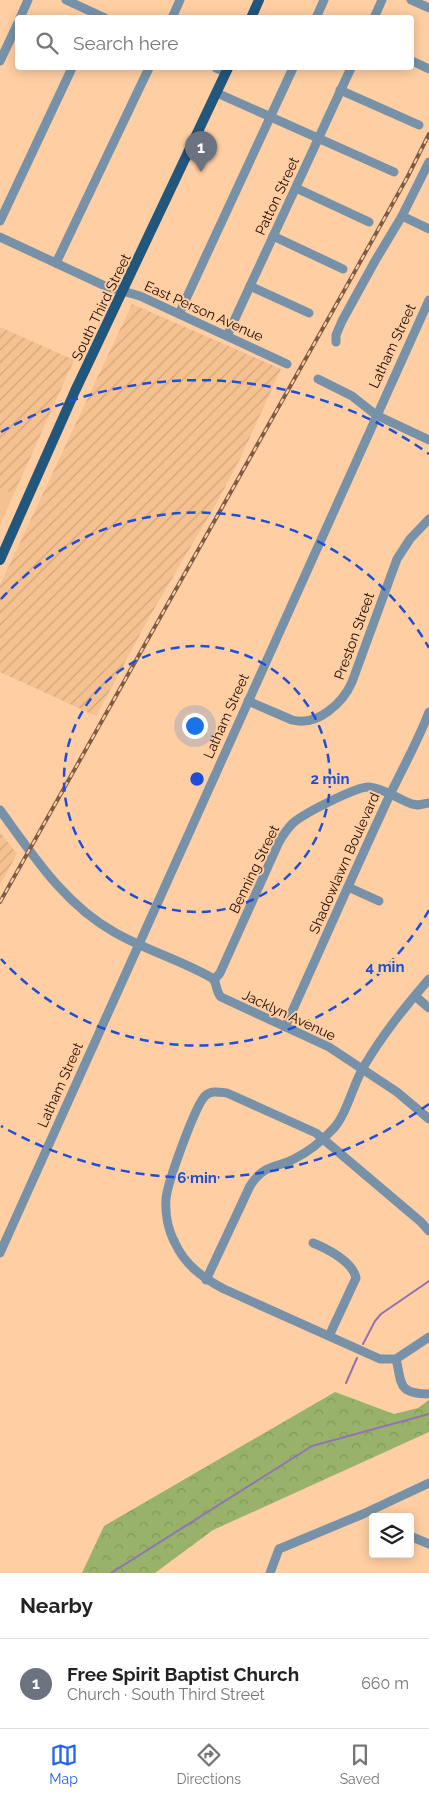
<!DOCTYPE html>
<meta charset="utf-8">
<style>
:root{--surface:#fff;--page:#f6f6f6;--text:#222;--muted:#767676;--line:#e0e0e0;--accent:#2563eb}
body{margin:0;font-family:Raleway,sans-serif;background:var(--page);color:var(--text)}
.controls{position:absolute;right:15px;bottom:15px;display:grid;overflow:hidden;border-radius:5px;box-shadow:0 2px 12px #0003}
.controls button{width:45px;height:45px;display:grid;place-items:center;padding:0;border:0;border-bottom:1px solid var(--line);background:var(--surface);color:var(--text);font:25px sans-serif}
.you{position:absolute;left:194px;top:725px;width:18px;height:18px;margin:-12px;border:4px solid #fff;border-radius:50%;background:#1a73e8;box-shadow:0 0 0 8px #1a73e833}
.badge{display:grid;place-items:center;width:32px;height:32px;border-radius:50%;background:var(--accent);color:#fff;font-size:16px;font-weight:700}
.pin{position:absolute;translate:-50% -41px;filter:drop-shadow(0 1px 2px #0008)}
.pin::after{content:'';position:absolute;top:26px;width:18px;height:15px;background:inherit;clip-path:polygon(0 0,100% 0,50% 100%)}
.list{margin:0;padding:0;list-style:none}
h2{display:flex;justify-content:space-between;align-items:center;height:65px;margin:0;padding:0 20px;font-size:21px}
h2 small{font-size:16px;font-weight:400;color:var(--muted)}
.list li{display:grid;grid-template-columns:32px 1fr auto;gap:15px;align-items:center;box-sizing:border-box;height:90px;padding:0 20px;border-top:1px solid var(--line)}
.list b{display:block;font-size:19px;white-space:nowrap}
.list p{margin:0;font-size:16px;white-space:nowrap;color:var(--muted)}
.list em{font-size:16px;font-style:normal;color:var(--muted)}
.icon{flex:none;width:28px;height:28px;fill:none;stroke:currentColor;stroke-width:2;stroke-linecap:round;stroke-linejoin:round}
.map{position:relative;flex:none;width:429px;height:1573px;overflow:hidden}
.search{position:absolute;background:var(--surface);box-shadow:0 2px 12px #0003;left:15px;right:15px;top:15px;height:55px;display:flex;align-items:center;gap:12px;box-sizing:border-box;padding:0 18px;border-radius:5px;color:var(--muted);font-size:19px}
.sheet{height:155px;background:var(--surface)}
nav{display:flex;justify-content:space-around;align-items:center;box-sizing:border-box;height:70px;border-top:1px solid var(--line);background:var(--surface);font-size:14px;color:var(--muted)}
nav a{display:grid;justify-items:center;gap:2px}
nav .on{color:var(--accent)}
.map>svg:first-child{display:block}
</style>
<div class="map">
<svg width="429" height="1573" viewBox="0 0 429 1573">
<defs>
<pattern id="industrial-furrows" width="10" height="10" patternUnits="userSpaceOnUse" patternTransform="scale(1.25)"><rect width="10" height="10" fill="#f6c191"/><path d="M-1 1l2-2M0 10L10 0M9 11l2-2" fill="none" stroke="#d2a47b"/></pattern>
<pattern id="forest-crowns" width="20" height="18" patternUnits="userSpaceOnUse" patternTransform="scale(1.25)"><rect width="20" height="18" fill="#99b26a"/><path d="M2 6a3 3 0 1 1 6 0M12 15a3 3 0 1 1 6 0" fill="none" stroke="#83985a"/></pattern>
</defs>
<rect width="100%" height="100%" fill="#ffcea2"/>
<path fill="#f6c191" d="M0 488 14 494 0 525Z"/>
<g fill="url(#industrial-furrows)">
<path d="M132 304 281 369 240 459 216 504 150 616 96 716 0 672V585Z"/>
<path d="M0 327 74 360 14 494 0 488Z"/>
<path d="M0 832 17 854 0 885Z"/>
</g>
<path fill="url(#forest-crowns)" d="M335 1392 394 1414 418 1408 429 1400V1432L213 1530 155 1573H82L104 1526Z"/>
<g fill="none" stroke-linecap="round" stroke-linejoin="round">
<g stroke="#9073b4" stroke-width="2">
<path d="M363 1344 375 1321 381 1314 429 1281"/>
<path d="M346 1383 357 1358"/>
<path d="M111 1573 312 1446 429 1414"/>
</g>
<g stroke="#7792a8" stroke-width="9">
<path d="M66 0 105 18"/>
<path d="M411 0 429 8"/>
<path d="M20 18 28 0"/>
<path d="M172 18 180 0"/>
<path d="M316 18 324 0"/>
<path d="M374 18 382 0"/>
<path d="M0 61 18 23"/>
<path d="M412 61 429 69"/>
<path d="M216 68 226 72"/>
<path d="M340 90 419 125"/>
<path d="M217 93 394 172"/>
<path d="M296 188 369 222"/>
<path d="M402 216 429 229"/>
<path d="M0 221 72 68"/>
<path d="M273 236 343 269"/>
<path d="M0 237 105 286 140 296 287 364"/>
<path d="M56 263 149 68"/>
<path d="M250 286 309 313"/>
<path d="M179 314 293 68"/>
<path d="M227 336 351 68"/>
<path d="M336 342V335L342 321 375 261 402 216 429 162"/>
<path d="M318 379 352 396 376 415 429 440"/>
<path d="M248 701 292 720C317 727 343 703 352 682L397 559 410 539 429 519"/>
<path d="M0 810C33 855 64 904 114 932 145 950 181 960 212 978 218 983 215 991 221 997L329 1047 397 1092 429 1119"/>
<path d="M348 887 379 901"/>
<path d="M214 980 220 973 279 842C283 835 287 829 293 823 303 814 357 786 369 787 384 788 398 799 412 804L418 805 429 803"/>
<path d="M415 996 429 1008"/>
<path d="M285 1027C318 955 349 883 382 812 397 778 416 746 429 712"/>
<path d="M429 1231 421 1222 316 1133 227 1093C219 1092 211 1090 205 1096 195 1106 167 1184 166 1199 165 1213 168 1230 175 1243 185 1265 203 1278 224 1289L380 1359H396L429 1337"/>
<path d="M313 1243C328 1249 353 1262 356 1278L329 1336"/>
<path d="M0 1253 429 300"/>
<path d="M206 1280 250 1186C264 1164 274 1169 294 1159 308 1152 322 1141 333 1129 346 1116 353 1085 363 1068 382 1035 405 1007 429 979"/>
<path d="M396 1359C402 1383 397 1394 429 1394"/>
<path d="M410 1536 429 1544"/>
<path d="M270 1573 279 1549 363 1514 429 1483"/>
</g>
<g stroke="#21567d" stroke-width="10">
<path d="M251 18 259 0"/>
<path d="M0 560 75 391 228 68"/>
</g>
<g stroke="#7d5c45" stroke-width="4">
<path id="rail" d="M0 902 354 273 408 176 429 134"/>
</g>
<use href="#rail" stroke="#ffcea2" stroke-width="2" stroke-dasharray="5.5" stroke-linecap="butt"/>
</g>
<g fill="none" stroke="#1d4ed8" stroke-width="2.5" stroke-dasharray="9 6">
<circle cx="197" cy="779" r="133"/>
<path d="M429 910A266 266 0 0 1 1 959M1 599A266 266 0 0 1 429 648"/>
<path d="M429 1104A399 399 0 0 1 1 1126M1 432A399 399 0 0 1 429 454"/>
</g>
<g text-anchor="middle" stroke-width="4" stroke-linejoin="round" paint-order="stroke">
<g font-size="14" fill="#1c0800" stroke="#ffcea2">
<text transform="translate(277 196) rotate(-65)" y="5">Patton Street</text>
<text transform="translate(101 307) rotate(-64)" y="5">South Third Street</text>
<text transform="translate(204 311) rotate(24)" y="5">East Person Avenue</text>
<text transform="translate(392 346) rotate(-65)" y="5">Latham Street</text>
<text transform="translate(354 636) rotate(-70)" y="5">Preston Street</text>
<text transform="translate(226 716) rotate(-66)" y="5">Latham Street</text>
<text transform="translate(344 863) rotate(-66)" y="5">Shadowlawn Boulevard</text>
<text transform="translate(254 869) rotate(-64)" y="5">Benning Street</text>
<text transform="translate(289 1015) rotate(25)" y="5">Jacklyn Avenue</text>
<text transform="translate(60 1085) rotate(-66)" y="5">Latham Street</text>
</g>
</g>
<circle cx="197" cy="779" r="8" fill="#1d4ed8" stroke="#ffcea2" stroke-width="2.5"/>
<g font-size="15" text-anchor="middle" font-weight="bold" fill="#1d4ed8" stroke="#ffcea2" stroke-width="4" stroke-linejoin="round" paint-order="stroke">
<text x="330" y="784">2 min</text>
<text x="385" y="972">4 min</text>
<text x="197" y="1183">6 min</text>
</g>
</svg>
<div class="controls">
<button><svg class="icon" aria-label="layers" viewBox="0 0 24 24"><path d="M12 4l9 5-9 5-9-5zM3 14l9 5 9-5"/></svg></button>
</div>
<div class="you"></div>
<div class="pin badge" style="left:201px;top:172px;background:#6b7280">1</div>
<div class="search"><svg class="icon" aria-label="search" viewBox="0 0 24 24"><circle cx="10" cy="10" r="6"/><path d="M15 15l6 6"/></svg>Search here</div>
</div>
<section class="sheet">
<h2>Nearby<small></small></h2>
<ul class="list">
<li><span class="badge" style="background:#6b7280">1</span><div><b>Free Spirit Baptist Church</b><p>Church · South Third Street</p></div><em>660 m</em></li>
</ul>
</section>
<nav>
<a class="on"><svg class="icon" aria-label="map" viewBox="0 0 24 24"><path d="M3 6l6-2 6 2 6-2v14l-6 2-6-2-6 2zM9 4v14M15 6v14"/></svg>Map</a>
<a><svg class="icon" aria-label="directions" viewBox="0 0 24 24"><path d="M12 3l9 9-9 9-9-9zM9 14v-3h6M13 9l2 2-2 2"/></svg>Directions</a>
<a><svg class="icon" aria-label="saved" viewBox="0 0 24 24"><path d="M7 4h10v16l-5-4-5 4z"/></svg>Saved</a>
</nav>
